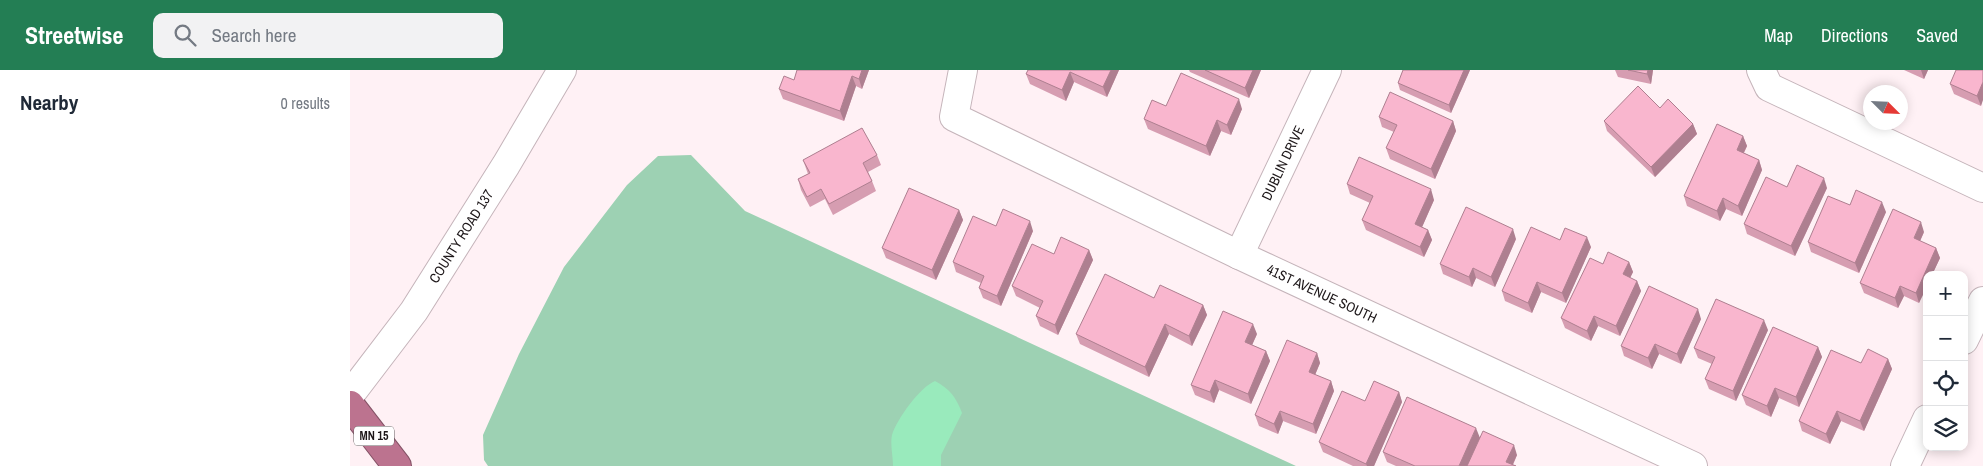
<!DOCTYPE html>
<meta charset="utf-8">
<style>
:root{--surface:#fff;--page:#f2f2f3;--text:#1f2937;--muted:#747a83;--line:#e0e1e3;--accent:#237e54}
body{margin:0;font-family:"Archivo Narrow",sans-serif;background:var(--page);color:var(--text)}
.controls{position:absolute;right:15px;bottom:15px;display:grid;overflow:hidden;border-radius:10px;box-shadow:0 2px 12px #0003}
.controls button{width:45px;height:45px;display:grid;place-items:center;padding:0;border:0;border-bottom:1px solid var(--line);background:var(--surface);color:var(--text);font:25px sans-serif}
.compass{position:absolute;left:1513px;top:15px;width:45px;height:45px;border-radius:50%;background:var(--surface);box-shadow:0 2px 12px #0003;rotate:114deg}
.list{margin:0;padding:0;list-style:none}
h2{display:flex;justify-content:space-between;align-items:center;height:65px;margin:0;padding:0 20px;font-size:21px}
h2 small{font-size:16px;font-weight:400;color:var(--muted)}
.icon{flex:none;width:28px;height:28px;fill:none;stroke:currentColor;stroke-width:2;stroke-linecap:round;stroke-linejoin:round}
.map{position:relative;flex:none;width:1633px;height:396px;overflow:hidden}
header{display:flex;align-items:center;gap:30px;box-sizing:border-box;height:70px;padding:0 25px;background:var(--accent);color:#fff}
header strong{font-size:24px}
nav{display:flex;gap:28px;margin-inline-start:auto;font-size:18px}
.search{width:350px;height:45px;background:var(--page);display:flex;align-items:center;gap:12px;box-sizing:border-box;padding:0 18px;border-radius:10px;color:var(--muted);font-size:19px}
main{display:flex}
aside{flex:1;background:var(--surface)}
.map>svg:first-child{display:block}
</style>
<header>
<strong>Streetwise</strong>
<div class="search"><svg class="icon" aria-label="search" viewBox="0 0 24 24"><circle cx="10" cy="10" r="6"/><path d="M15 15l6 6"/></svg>Search here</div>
<nav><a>Map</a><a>Directions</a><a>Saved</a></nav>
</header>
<main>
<aside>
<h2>Nearby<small>0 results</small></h2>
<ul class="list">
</ul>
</aside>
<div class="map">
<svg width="1633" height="396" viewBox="0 0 1633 396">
<rect width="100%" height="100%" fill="#fff1f5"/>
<path fill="#9dd1b3" d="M341 85 395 141 946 396H138L134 390 133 365 169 284 214 197 277 115 308 86Z"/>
<path fill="#99eabc" d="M585 311C600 319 606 327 612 343L591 385V396H543C543 387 540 373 542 365 547 349 570 317 585 311Z"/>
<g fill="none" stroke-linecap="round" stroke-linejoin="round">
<g stroke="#c5b4ba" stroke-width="30">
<g id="minor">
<path id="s1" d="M613 0 604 47 889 185 1343 396"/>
<path d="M1411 0 1419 17 1633 118"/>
<path id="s2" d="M889 185 977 0"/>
<path d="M1614 270 1633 231"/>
<path d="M1555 396 1577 349"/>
</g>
</g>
<g stroke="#c5b4ba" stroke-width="30">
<g id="tertiary">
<path id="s3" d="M0 325 64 241 156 95 212 0"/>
</g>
</g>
<g stroke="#845366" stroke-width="30">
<path id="motorway" d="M0 335 47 396"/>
</g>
<use href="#minor" stroke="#fff" stroke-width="28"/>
<use href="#tertiary" stroke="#fff" stroke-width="28"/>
<use href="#motorway" stroke="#bc738f" stroke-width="28"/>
</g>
<g fill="#d69db1">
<path d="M447 0H519L512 19 506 16 494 51 433 29 429 19 444 10Z"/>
<path d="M678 0H769L757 27 724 12 716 31 680 14 676 4Z"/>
<path d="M839 0H911L899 28 840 2Z"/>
<path d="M1053 0H1120L1101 43 1050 20 1048 13Z"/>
<path d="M1265 0H1303L1301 14 1268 7Z"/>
<path d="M1554 0H1578L1574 9Z"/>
<path d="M1633 0 1631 36 1604 24 1600 14Z"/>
<path d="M816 36 892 39 881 65 871 61 860 86 798 59 794 49Z"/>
<path d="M1310 38 1343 54 1347 64 1305 107 1257 61 1254 51Z"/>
<path d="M1029 47 1103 51 1106 61 1085 109 1040 89 1036 78 1044 62 1032 57Z"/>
<path d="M1393 66 1397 76 1394 83 1409 90 1412 100 1392 146 1376 139 1370 151 1337 136 1334 126Z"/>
<path d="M527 85 531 95 518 102 522 111 526 121 483 145 475 129 460 137 451 120 448 109 458 104 453 90Z"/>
<path d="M997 114 1084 130 1072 157 1078 160 1082 170 1074 187 1016 160 1012 150 1020 133 1000 124Z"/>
<path d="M1437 117 1477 118 1445 186 1397 164 1394 154Z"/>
<path d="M1500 135 1536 142 1509 203 1461 182 1458 172Z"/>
<path d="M609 140 613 150 586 210 536 188 532 178Z"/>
<path d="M646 156 683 161 651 236 633 228 629 218 631 213 606 202 603 192Z"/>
<path d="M1574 162 1570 171 1586 178 1590 188 1582 205H1577L1569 233 1554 226 1548 238 1514 223 1510 213Z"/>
<path d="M1166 169 1145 217 1126 208 1122 217 1093 204 1090 194Z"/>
<path d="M1210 170 1241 177 1216 233 1191 222 1182 243 1155 231 1152 221Z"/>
<path d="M739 180 743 190 708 265 690 256 686 246 690 238 666 226 662 216 704 184Z"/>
<path d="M1279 192 1283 202 1280 208 1287 211 1291 221 1270 266 1248 256 1241 271 1215 258 1211 248 1253 194Z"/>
<path d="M804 228 853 235 857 245 842 276 819 264 799 307 730 274 726 264Z"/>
<path d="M1351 249 1331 294 1309 284 1302 299 1274 286 1271 276Z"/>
<path d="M1418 260 1386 331 1359 319 1355 309 1362 294 1348 288 1344 278Z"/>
<path d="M907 264 902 275 916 281 920 291 901 334 869 320 864 333 845 325 841 315Z"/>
<path d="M1468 277 1472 287 1449 337 1429 328 1421 347 1396 335 1392 325Z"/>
<path d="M967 283 970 293 965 305 981 311 984 321 966 364 933 351 928 364 909 356 905 345Z"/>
<path d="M1538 289 1542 299 1514 361 1491 351 1480 374 1452 361 1449 351 1511 293Z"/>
<path d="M1049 322 1052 332 1024 396H1003L973 382 969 372 1015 331Z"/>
<path d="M1130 367 1167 385 1163 395 1166 396H1046L1037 392 1033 382Z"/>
</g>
<g fill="#ae7f90">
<path d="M512 0H519L512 19 509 9Z"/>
<path d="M761 0H769L757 27 753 17Z"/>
<path d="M903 0H911L899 28 895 18Z"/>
<path d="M1114 0H1120L1101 43 1099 35Z"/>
<path d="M1298 0H1303L1301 14 1297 4Z"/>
<path d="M1571 0H1578L1574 9Z"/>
<path d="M720 2 724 12 716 31 712 20Z"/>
<path d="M502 6 506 16 494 51 490 41Z"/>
<path d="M1633 12V30L1631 36 1627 26Z"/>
<path d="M889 29 892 39 881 65 877 55Z"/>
<path d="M867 50 871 61 860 86 856 76Z"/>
<path d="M1103 51 1106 61 1085 109 1081 99Z"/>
<path d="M1343 54 1347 64 1305 107 1301 97Z"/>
<path d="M1393 66 1397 76 1390 90 1387 80Z"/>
<path d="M1409 90 1412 100 1392 146 1388 136Z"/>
<path d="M1474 108 1477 118 1445 186 1441 176Z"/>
<path d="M1081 119 1084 130 1069 164 1065 154Z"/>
<path d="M1373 128 1376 139 1370 151 1367 141Z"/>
<path d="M1532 132 1536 142 1509 203 1505 193Z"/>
<path d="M609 140 613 150 586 210 582 200Z"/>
<path d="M680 151 683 161 651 236 647 226Z"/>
<path d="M1571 152 1574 162 1567 178 1564 168Z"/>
<path d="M1163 159 1166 169 1145 217 1141 207Z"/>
<path d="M1078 160 1082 170 1074 187 1070 177Z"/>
<path d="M1237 167 1241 177 1216 233 1212 223Z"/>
<path d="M1586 178 1590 188 1582 205H1577V217L1569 233 1566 223Z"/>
<path d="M739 180 743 190 708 265 705 255Z"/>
<path d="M1279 192 1283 202 1277 214 1273 204Z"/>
<path d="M1123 198 1126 208 1122 217 1119 207Z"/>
<path d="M1287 211 1291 221 1270 266 1266 256Z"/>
<path d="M1187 212 1191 222 1182 243 1178 233Z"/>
<path d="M1550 216 1554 226 1548 238 1545 228Z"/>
<path d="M853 235 857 245 842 276 839 266Z"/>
<path d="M1348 239 1351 249 1331 294 1327 284Z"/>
<path d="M1244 246 1248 256 1241 271 1237 261Z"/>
<path d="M1414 250 1418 260 1386 331 1383 321Z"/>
<path d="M815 254 819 264 799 307 795 297Z"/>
<path d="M903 254 907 264 899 282 895 272Z"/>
<path d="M1305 274 1309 284 1302 299 1298 288Z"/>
<path d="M1468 277 1472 287 1449 337 1446 327Z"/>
<path d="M916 281 920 291 901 334 898 324Z"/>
<path d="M967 283 970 293 962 312 959 302Z"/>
<path d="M1538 289 1542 299 1514 361 1510 351Z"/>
<path d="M865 310 869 320 864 333 860 322Z"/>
<path d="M981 311 984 321 966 364 963 354Z"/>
<path d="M1425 318 1429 328 1421 347 1417 336Z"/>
<path d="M1049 322 1052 332 1024 396H1017L1016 394Z"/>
<path d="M930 341 933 351 928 364 924 354Z"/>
<path d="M1487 341 1491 351 1480 374 1476 364Z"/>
<path d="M1126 358 1130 368 1117 396H1109Z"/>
<path d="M1164 375 1167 385 1162 396 1156 392Z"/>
</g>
<g fill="#f9b6ce" stroke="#ae7f90">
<path d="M447 0H512L509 9 502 6 490 41 429 19 434 6 444 10Z"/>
<path d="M678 0H761L753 17 720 2 712 20 676 4Z"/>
<path d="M855 0H903L895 18Z"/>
<path d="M1053 0H1114L1099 35 1048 13Z"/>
<path d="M1278 0H1298L1297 4Z"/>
<path d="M1606 0H1633V12L1627 26 1600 14Z"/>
<path d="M831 3 889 29 877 55 867 50 856 76 794 49 802 30 816 36Z"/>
<path d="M1288 16 1310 38 1318 29 1343 54 1301 97 1254 51Z"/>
<path d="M1040 22 1103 51 1081 99 1036 78 1047 55 1029 47Z"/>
<path d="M1367 54 1393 66 1387 80 1409 90 1388 136 1373 128 1367 141 1334 126Z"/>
<path d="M512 58 527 85 513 93 522 111 479 134 471 119 457 127 448 109 460 103 453 90Z"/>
<path d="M1009 87 1081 119 1065 154 1078 160 1070 177 1012 150 1023 126 997 114Z"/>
<path d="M1447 95 1474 108 1441 176 1394 154 1416 107 1437 117Z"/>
<path d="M559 118 609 140 582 200 532 178Z"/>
<path d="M1506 120 1532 132 1505 193 1458 172 1478 126 1500 135Z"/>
<path d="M1116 137 1163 159 1141 207 1123 198 1119 207 1090 194Z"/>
<path d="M653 139 680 151 647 226 629 218 634 206 603 192 623 146 646 156Z"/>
<path d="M1543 139 1571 152 1564 168 1586 178 1566 223 1550 216 1545 228 1510 213Z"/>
<path d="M1181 157 1210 170 1215 158 1237 167 1212 223 1187 212 1178 233 1152 221Z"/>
<path d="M711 167 739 180 705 255 686 246 693 231 662 216 682 174 704 184Z"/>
<path d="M1258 182 1279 192 1273 204 1287 211 1266 256 1244 246 1237 261 1211 248 1240 188 1253 194Z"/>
<path d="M755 204 804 228 810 215 853 235 839 266 815 254 795 297 726 264Z"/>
<path d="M1299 216 1348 239 1327 284 1305 274 1298 288 1271 276Z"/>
<path d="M1366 229 1414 250 1383 321 1355 309 1365 287 1344 278Z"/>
<path d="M873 241 903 254 895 272 916 281 898 324 865 310 860 322 841 315Z"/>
<path d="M1423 257 1468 277 1446 327 1425 318 1417 336 1392 325Z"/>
<path d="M937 270 967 283 959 302 981 311 963 354 930 341 924 354 905 345Z"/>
<path d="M1518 279 1538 289 1510 351 1487 341 1476 364 1449 351 1481 280 1511 293Z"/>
<path d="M1024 311 1049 322 1016 394 969 372 992 321 1015 331Z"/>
<path d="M1057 327 1126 358 1109 396H1065L1033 382Z"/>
<path d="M1133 361 1164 375 1156 392 1166 396H1117Z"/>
</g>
<g text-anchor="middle" stroke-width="4" stroke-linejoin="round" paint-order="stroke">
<rect fill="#fff" stroke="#615d5e" stroke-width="1" x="4" y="356.5" width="40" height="19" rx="4"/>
<g font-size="12" font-weight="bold" fill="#1d1719">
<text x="24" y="370">MN 15</text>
</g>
<g font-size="14" fill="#1d1719" stroke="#fff">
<text dy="5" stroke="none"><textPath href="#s2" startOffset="102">DUBLIN DRIVE</textPath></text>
<text dy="5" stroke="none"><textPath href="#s3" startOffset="194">COUNTY ROAD 137</textPath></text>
<text dy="5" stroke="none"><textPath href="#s1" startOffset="456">41ST AVENUE SOUTH</textPath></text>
</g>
</g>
</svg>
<div class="controls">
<button>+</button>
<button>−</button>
<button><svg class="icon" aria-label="locate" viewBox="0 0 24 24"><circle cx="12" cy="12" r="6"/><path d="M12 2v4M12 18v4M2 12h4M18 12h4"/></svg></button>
<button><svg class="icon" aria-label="layers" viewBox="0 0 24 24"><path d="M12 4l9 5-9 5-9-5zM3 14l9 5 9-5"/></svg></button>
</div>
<svg class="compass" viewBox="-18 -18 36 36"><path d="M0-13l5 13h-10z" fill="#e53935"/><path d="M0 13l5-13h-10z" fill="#747a83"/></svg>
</div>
</main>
